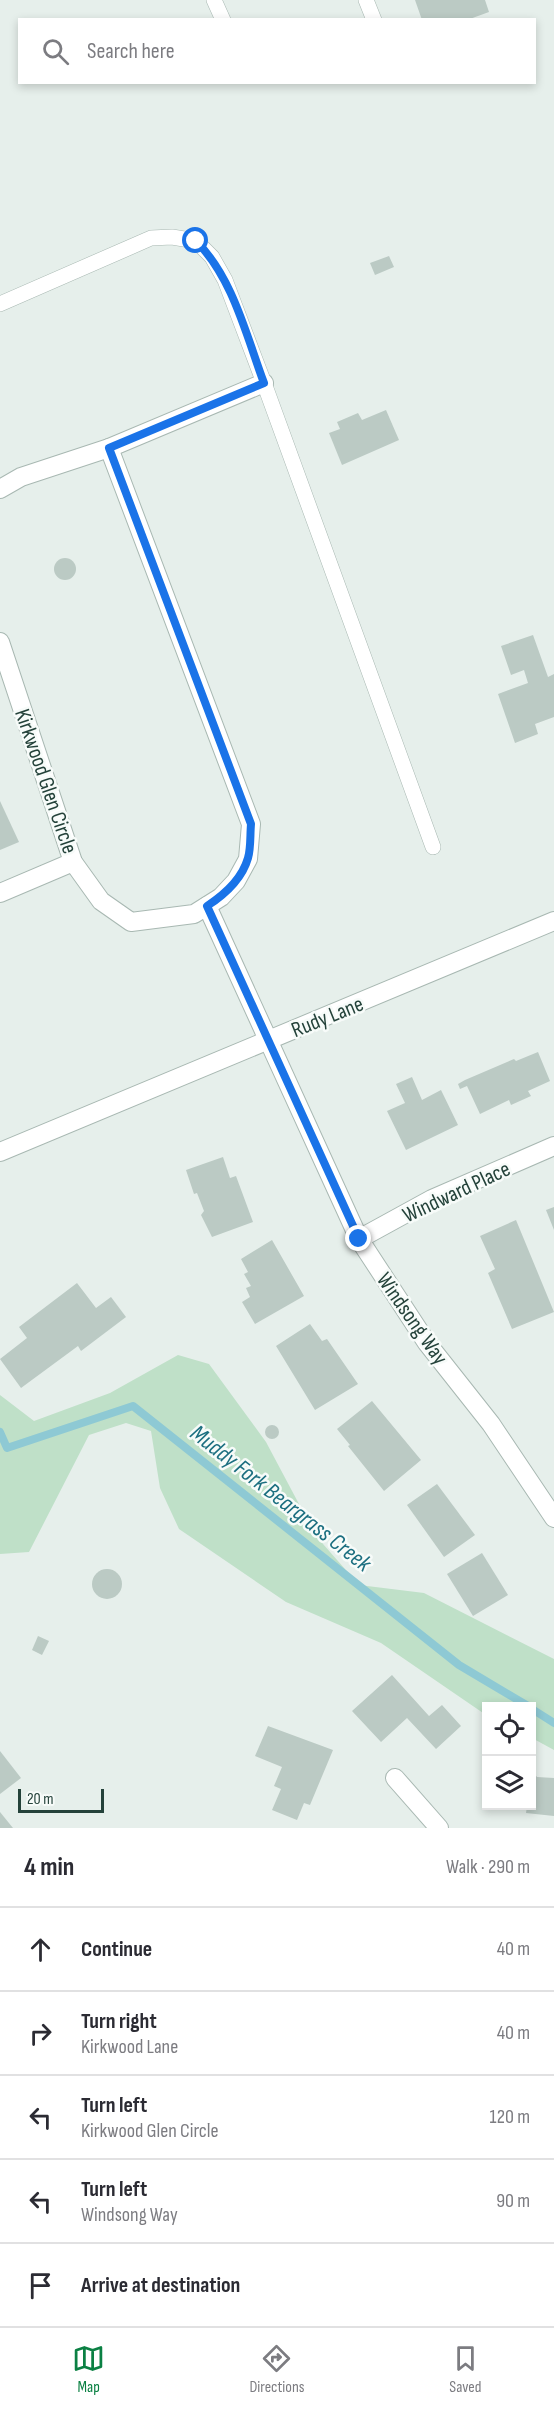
<!DOCTYPE html>
<meta charset="utf-8">
<style>
:root{--surface:#fff;--page:#f7f7f7;--text:#2b2b33;--muted:#7c7c81;--line:#e1e1e2;--accent:#0b8043}
body{margin:0;font-family:"Sofia Sans Condensed",sans-serif;background:var(--page);color:var(--text)}
.controls{position:absolute;right:18px;bottom:18px;display:grid;overflow:hidden;border-radius:0px;box-shadow:0 3px 9px #0003}
.controls button{width:54px;height:54px;display:grid;place-items:center;padding:0;border:0;border-bottom:2px solid var(--line);background:var(--surface);color:var(--text);font:30px sans-serif}
.scale{position:absolute;left:18px;bottom:15px;width:86px;box-sizing:border-box;padding-left:6px;border:3px solid #24423a;border-top:0;font-size:16px;line-height:21px;white-space:nowrap;color:#24423a;-webkit-text-stroke:4px #f7fbf9;paint-order:stroke}
.stop{position:absolute;width:18px;height:18px;margin:-14px;border:4px solid #1a73e8;border-radius:50%;background:#fff}
.stop.end{background:#1a73e8;border-color:#fff;box-shadow:0 2px 6px #0008}
.list{margin:0;padding:0;list-style:none}
h2{display:flex;justify-content:space-between;align-items:center;height:78px;margin:0;padding:0 24px;font-size:26px}
h2 small{font-size:20px;font-weight:400;color:var(--muted)}
.list li{display:grid;grid-template-columns:39px 1fr auto;gap:18px;align-items:center;box-sizing:border-box;height:84px;padding:0 24px;border-top:2px solid var(--line)}
.list b{display:block;font-size:22px;white-space:nowrap}
.list p{margin:0;font-size:20px;white-space:nowrap;color:var(--muted)}
.list em{font-size:20px;font-style:normal;color:var(--muted)}
.icon{flex:none;width:33px;height:33px;fill:none;stroke:currentColor;stroke-width:2;stroke-linecap:round;stroke-linejoin:round}
.map{position:relative;flex:none;width:554px;height:1828px;overflow:hidden}
.search{position:absolute;background:var(--surface);box-shadow:0 3px 9px #0003;left:18px;right:18px;top:18px;height:66px;display:flex;align-items:center;gap:15px;box-sizing:border-box;padding:0 21px;border-radius:0px;color:var(--muted);font-size:22px}
.sheet{height:498px;background:var(--surface)}
nav{display:flex;justify-content:space-around;align-items:center;box-sizing:border-box;height:84px;border-top:2px solid var(--line);background:var(--surface);font-size:16px;color:var(--muted)}
nav a{display:grid;justify-items:center;gap:3px}
nav .on{color:var(--accent)}
.map>svg:first-child{display:block}
</style>
<div class="map">
<svg width="554" height="1828" viewBox="0 0 554 1828">
<rect width="100%" height="100%" fill="#e6efeb"/>
<path fill="#bfe0c8" d="M178 1355 209 1364 266 1442 316 1536 359 1585 424 1593 554 1659V1750L532 1738V1706H486V1715L381 1643 286 1602 179 1529 160 1488 151 1431 126 1423 89 1435 29 1552 0 1554V1395L34 1421 110 1393Z"/>
<g fill="none" stroke-linecap="round" stroke-linejoin="round">
<g stroke="#8ec9d4" stroke-width="8">
<path d="M0 1432 7 1448 133 1406 459 1665 528 1706"/>
<path d="M532 1709 554 1723"/>
</g>
</g>
<g fill="#bbcac4">
<path d="M415 0H485L489 12 467 20H422Z"/>
<path d="M389 256 394 267 375 275 370 263Z"/>
<path d="M386 410 399 440 342 465 329 433 340 429 337 422 358 413 362 420Z"/>
<circle cx="65" cy="569" r="11"/>
<path d="M533 635 548 677 554 674V717L535 724 538 734 515 743 498 694 528 683 524 670 511 675 501 646Z"/>
<path d="M0 801 19 842 0 850Z"/>
<path d="M538 1052 550 1081 528 1091 531 1096 511 1105 509 1100 480 1114 467 1086 460 1089 458 1084 465 1080 514 1059 516 1061Z"/>
<path d="M412 1077 422 1100 441 1090 458 1125 406 1150 387 1111 405 1103 396 1084Z"/>
<path d="M223 1157 230 1178 236 1176 253 1222 212 1237 201 1215 204 1211 197 1193 194 1194 186 1170Z"/>
<path d="M554 1207V1230L546 1210Z"/>
<path d="M516 1220 554 1312 512 1329 488 1273 495 1269 480 1236Z"/>
<path d="M272 1240 304 1296 255 1324 242 1302 250 1297 246 1288 251 1286 244 1274 248 1272 241 1259Z"/>
<path d="M77 1283 96 1308 111 1297 126 1317 81 1351 78 1346 21 1388 0 1359 27 1338 19 1327Z"/>
<path d="M310 1324 322 1341 327 1339 358 1384 315 1410 276 1346Z"/>
<path d="M372 1401 421 1460 384 1491 348 1446 350 1445 337 1429Z"/>
<circle cx="272" cy="1432" r="7"/>
<path d="M437 1484 475 1535 444 1557 407 1505Z"/>
<path d="M482 1553 508 1595 473 1616 447 1574Z"/>
<circle cx="107" cy="1584" r="15"/>
<path d="M38 1636 49 1641 42 1655 32 1650Z"/>
<path d="M392 1675 429 1716 442 1705 461 1726 436 1749 407 1718 381 1742 352 1711Z"/>
<path d="M268 1726 333 1750 310 1805 304 1803 297 1820 272 1810 281 1789 274 1786 282 1767 255 1756Z"/>
<path d="M0 1751 21 1778 0 1794Z"/>
<path d="M532 1771 537 1777 554 1778V1816L526 1813 527 1806H532Z"/>
<path d="M0 1812 13 1828H0Z"/>
</g>
<g fill="none" stroke-linecap="round" stroke-linejoin="round">
<g stroke="#a8b8b2" stroke-width="16">
<g id="service">
<path d="M214 0 223 20"/>
<path d="M366 0 374 20"/>
<path d="M0 304 151 238 172 237 196 241 212 257 225 280 264 383 433 847"/>
</g>
</g>
<g stroke="#a8b8b2" stroke-width="20">
<g id="minor">
<path d="M109 448 264 383"/>
<path d="M0 489 21 477 109 448 251 824 248 859 236 881 221 897 194 914 131 922 101 901 73 862 0 642"/>
<path d="M0 893 73 862"/>
<path d="M207 906 359 1239 427 1343 491 1424 554 1518"/>
<path d="M0 1152 554 921"/>
<path d="M359 1239 432 1199 554 1146"/>
<path d="M395 1778 439 1828"/>
</g>
</g>
<use href="#service" stroke="#fff" stroke-width="15"/>
<use href="#minor" stroke="#fff" stroke-width="18"/>
</g>
<g fill="none" stroke-linecap="round" stroke-linejoin="round">
<path stroke="#1a73e8" stroke-width="8" d="M196 241C233 278 246 335 264 383L109 448 251 824C250 835 251 848 248 858 242 879 224 895 207 906L359 1239"/>
</g>
<g text-anchor="middle" stroke-width="5" stroke-linejoin="round" paint-order="stroke">
<g font-size="22" fill="#24423a" stroke="#f7fbf9">
<text transform="translate(47 781) rotate(71)" y="8">Kirkwood Glen Circle</text>
<text transform="translate(327 1016) rotate(-22)" y="8">Rudy Lane</text>
<text transform="translate(456 1191) rotate(-25)" y="8">Windward Place</text>
<text transform="translate(413 1318) rotate(55)" y="8">Windsong Way</text>
</g>
<g font-size="24" font-style="italic" fill="#1c6f80" stroke="#f7fbf9">
<text transform="translate(281 1498) rotate(38)" y="8">Muddy Fork Beargrass Creek</text>
</g>
</g>
</svg>
<div class="controls">
<button><svg class="icon" aria-label="locate" viewBox="0 0 24 24"><circle cx="12" cy="12" r="6"/><path d="M12 2v4M12 18v4M2 12h4M18 12h4"/></svg></button>
<button><svg class="icon" aria-label="layers" viewBox="0 0 24 24"><path d="M12 4l9 5-9 5-9-5zM3 14l9 5 9-5"/></svg></button>
</div>
<div class="scale">20 m</div>
<div class="stop" style="left:196px;top:241px"></div>
<div class="stop end" style="left:359px;top:1239px"></div>
<div class="search"><svg class="icon" aria-label="search" viewBox="0 0 24 24"><circle cx="10" cy="10" r="6"/><path d="M15 15l6 6"/></svg>Search here</div>
</div>
<section class="sheet">
<h2>4 min<small>Walk · 290 m</small></h2>
<ul class="list">
<li><svg class="icon" aria-label="ahead" viewBox="0 0 24 24"><path d="M12 20V5M6 11l6-6 6 6"/></svg><div><b>Continue</b></div><em>40 m</em></li>
<li><svg class="icon" aria-label="right" viewBox="0 0 24 24"><path d="M7 20v-9h11M14 6l5 5-5 5"/></svg><div><b>Turn right</b><p>Kirkwood Lane</p></div><em>40 m</em></li>
<li><svg class="icon" aria-label="left" viewBox="0 0 24 24"><path d="M17 20v-9H6M10 6l-5 5 5 5"/></svg><div><b>Turn left</b><p>Kirkwood Glen Circle</p></div><em>120 m</em></li>
<li><svg class="icon" aria-label="left" viewBox="0 0 24 24"><path d="M17 20v-9H6M10 6l-5 5 5 5"/></svg><div><b>Turn left</b><p>Windsong Way</p></div><em>90 m</em></li>
<li><svg class="icon" aria-label="arrive" viewBox="0 0 24 24"><path d="M6 21V4h12l-3 4 3 4H6"/></svg><div><b>Arrive at destination</b></div></li>
</ul>
</section>
<nav>
<a class="on"><svg class="icon" aria-label="map" viewBox="0 0 24 24"><path d="M3 6l6-2 6 2 6-2v14l-6 2-6-2-6 2zM9 4v14M15 6v14"/></svg>Map</a>
<a><svg class="icon" aria-label="directions" viewBox="0 0 24 24"><path d="M12 3l9 9-9 9-9-9zM9 14v-3h6M13 9l2 2-2 2"/></svg>Directions</a>
<a><svg class="icon" aria-label="saved" viewBox="0 0 24 24"><path d="M7 4h10v16l-5-4-5 4z"/></svg>Saved</a>
</nav>
